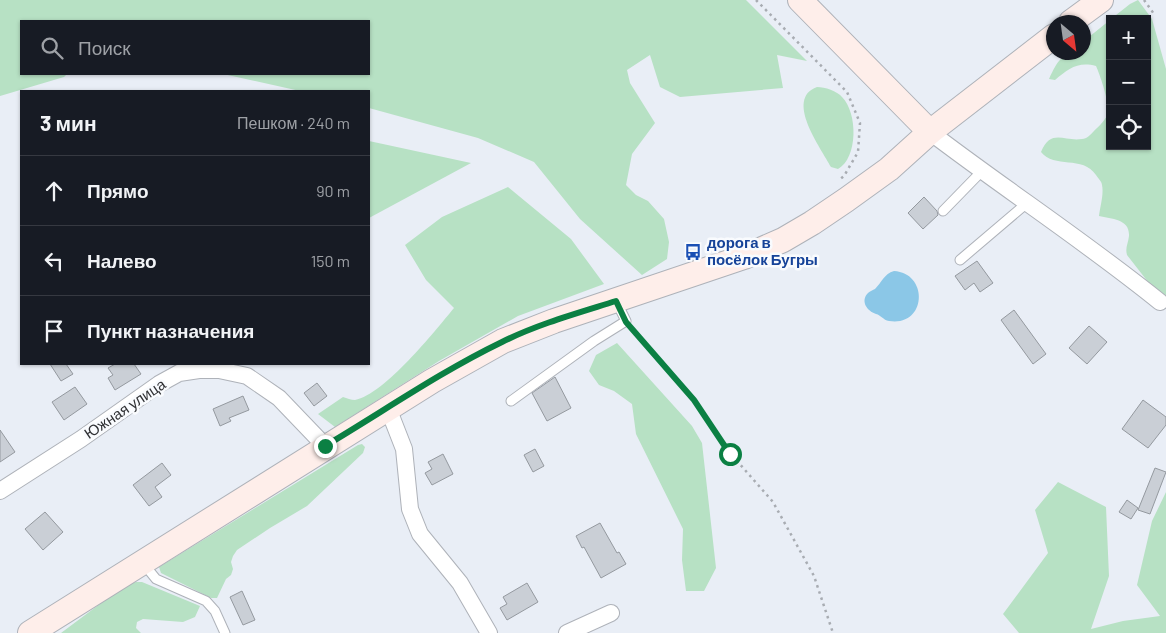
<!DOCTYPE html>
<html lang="ru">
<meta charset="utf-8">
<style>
:root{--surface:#171b24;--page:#20242c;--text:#f1f3f6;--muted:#9ea1a6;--line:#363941}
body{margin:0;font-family:Barlow,sans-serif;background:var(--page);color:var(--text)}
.controls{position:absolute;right:15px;top:15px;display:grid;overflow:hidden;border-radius:0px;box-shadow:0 1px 4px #0004}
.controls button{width:45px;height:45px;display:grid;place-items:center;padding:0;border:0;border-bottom:1px solid var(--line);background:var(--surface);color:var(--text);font:25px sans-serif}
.compass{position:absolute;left:1046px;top:15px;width:45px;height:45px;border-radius:50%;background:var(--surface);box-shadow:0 1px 4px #0004;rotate:151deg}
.stop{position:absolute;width:15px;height:15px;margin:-11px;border:4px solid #0b8043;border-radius:50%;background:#fff}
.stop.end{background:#0b8043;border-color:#fff;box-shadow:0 1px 5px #0008}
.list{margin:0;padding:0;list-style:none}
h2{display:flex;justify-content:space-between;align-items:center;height:65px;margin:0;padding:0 20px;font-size:21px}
h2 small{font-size:16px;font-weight:400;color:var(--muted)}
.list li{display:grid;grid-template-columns:32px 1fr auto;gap:15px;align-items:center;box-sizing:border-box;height:70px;padding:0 20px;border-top:1px solid var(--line)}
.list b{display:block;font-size:19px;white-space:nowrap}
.list em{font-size:16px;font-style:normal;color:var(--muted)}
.icon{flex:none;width:28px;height:28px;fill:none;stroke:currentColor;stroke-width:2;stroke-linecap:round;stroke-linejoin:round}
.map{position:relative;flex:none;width:1166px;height:633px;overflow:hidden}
.search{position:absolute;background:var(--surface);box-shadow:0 1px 4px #0004;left:20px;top:20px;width:350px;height:55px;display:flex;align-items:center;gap:12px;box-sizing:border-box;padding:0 18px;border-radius:0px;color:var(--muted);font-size:19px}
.panel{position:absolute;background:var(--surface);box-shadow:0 1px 4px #0004;left:20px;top:90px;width:350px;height:275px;border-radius:0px}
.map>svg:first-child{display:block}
</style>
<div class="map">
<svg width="1166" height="633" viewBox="0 0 1166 633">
<rect width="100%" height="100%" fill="#e9eef6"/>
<g fill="#b7e1c4">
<path d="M0 0H746L807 61 777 55 783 88 680 97 660 87 650 55 627 70 630 83 655 123 632 154 626 185 636 195 648 201 664 219 669 242 667 259 642 275 580 219 534 162 478 138 369 108V91H300L223 74H369V21H21V74H67L64 77 0 96Z"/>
<path d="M1138 0 1152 19 1166 69V305L1127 255C1125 248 1128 244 1129 236 1130 219 1112 219 1099 216 1100 207 1104 194 1102 185 1102 182 1098 178 1096 175 1083 155 1054 169 1041 152 1051 128 1064 142 1082 139 1087 139 1090 135 1094 131 1099 126 1107 119 1108 112 1109 101 1100 75 1096 66 1078 61 1068 69 1055 80L1049 79C1058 60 1061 53 1084 52V41L1110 20V146H1147V19H1111L1130 4Z"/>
<path d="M817 87C825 87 837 91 842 97 858 113 858 158 838 169L831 167C821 148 784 99 817 87Z"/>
<path d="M369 141 471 163 369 218Z"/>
<path d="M508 187 571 239 604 284 518 316 439 361 335 427 318 414 343 397C347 398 351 400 355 400 385 394 434 332 454 308L426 280 405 245 442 217Z"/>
<path d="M617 343 692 426 702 443 716 568 704 591H686L682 560 683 529 636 434 632 404 614 391 599 385 589 371 596 355Z"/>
<path d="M362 444 365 447 363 453 307 506 270 528 237 550 233 556 231 562 233 569 231 575 226 579 217 598H211L161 573 159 567 358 445Z"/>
<path d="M1058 482 1106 507 1109 576 1091 629 1123 621 1160 616 1137 585 1152 521 1166 492V633H1019L1003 614 1048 553 1035 510Z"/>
<path d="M136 582H142L200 606 195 617 183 622 143 619 137 622 136 628 141 633H61L124 586Z"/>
</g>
<path fill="#8bc7e7" d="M894 271C929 273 927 327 889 321 883 320 881 315 876 314 867 311 860 301 868 293 870 291 873 290 875 289 882 282 884 274 894 271Z"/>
<g fill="#cacfd6" stroke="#94999f">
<path d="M924 197 937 211 938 215 923 229 908 213Z"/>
<path d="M977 261 993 283 980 292 974 283 965 290 955 276Z"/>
<path d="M1014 310 1046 354 1033 364 1001 320Z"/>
<path d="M1089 326 1107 342 1087 364 1069 348Z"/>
<path d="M50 364H66L73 374 61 381Z"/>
<path d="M115 364H134L141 374 115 390 108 378 113 375 108 368Z"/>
<path d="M555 377 571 408 547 421 532 393Z"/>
<path d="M317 383 327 396 314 406 304 393Z"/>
<path d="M75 387 87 404 64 420 52 402Z"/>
<path d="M243 396 249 410 229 418 231 421 220 426 213 409Z"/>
<path d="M1143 400 1166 417V425L1148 448 1122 429Z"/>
<path d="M0 430 15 452 0 462Z"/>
<path d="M535 449 544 466 533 472 524 455Z"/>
<path d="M443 454 453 474 432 485 425 473 432 469 428 462Z"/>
<path d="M162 463 171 475 155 487 162 497 149 506 133 485Z"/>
<path d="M1155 468 1166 472 1150 514 1138 510Z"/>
<path d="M1127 500 1138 508 1131 519 1119 512Z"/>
<path d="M45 512 63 532 43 550 25 529Z"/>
<path d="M600 523 617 553 619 552 626 564 601 578 584 547 582 548 576 536Z"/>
<path d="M527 583 538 602 507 620 500 608 507 604 503 597Z"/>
<path d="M242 591 255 620 243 625 230 597Z"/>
</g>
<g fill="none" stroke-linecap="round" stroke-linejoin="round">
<g stroke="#aeb2b9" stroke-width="11">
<g id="service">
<path d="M943 211 982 171"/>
<path d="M960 260 1027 203"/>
<path d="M511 401 594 341 626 321 616 301"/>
<path d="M143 563 156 579 206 601 215 611 225 633"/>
</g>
</g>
<g stroke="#aeb2b9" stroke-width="18">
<g id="minor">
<path d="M930 132C1006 190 1086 242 1160 302"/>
<path d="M388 408 404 449 410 509 420 534 460 583 489 633"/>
<path d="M0 491 81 439 159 384 179 373 199 370H219L247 376 279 398 325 446"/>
<path d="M567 633 611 613"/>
</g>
</g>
<g stroke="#aeb2b9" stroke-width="26">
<g id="secondary">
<path d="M800 0 930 132"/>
<path d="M1071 22 1101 0"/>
<path d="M30 633 432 381 503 341 554 321 744 257 783 240 812 223 846 200 889 169 930 132 1054 36"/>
</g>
</g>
<g stroke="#a8acb2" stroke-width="2.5" stroke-dasharray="2.5 4" stroke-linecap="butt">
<path d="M756 0 847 92 860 123 858 152 844 176 839 180"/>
<path d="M1144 0 1154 14"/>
<path d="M632 328 694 400 731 454 773 502 814 576 833 633"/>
</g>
<use href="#service" stroke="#fff" stroke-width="9"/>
<use href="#minor" stroke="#fff" stroke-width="16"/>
<use href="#secondary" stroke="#feeeea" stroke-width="24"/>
</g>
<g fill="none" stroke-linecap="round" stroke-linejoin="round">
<path stroke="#0b8043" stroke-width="6" d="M325 446C384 411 440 372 502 342 538 324 578 313 616 301L626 322 694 400 730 454"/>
</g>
<defs>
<g id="bus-bare" transform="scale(1.35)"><path d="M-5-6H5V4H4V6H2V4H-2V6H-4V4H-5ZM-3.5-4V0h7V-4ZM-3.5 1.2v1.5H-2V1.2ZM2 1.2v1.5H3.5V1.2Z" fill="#1a4fb4" stroke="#f9fbfe" stroke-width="2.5" paint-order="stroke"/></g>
</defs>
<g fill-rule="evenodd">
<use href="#bus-bare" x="693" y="252"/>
</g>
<g text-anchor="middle" stroke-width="5" stroke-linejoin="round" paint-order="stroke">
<g font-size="15" font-weight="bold" fill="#164399" stroke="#f9fbfe" text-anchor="start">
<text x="707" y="248">дорога в<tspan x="707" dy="17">посёлок Бугры</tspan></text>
</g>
<g font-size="15" fill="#303134" stroke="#f9fbfe">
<text transform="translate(125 409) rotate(-34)" y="5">Южная улица</text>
</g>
</g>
</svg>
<div class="controls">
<button>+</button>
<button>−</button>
<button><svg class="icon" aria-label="locate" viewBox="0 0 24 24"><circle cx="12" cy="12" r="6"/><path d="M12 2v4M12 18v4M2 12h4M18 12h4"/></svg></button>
</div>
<svg class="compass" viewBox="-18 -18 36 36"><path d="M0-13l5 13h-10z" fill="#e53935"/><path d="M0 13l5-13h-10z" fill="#9ea1a6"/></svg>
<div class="stop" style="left:730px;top:454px"></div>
<div class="stop end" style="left:325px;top:446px"></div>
<div class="search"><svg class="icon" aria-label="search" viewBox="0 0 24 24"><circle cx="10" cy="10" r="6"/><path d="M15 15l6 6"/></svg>Поиск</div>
<section class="panel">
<h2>3 мин<small>Пешком · 240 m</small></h2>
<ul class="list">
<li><svg class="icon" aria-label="ahead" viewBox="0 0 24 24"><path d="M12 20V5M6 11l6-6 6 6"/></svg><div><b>Прямо</b></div><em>90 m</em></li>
<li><svg class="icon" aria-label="left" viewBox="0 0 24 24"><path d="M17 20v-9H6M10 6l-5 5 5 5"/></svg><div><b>Налево</b></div><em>150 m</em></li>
<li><svg class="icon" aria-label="arrive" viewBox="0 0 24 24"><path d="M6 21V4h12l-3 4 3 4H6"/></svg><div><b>Пункт назначения</b></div></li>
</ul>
</section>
</div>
